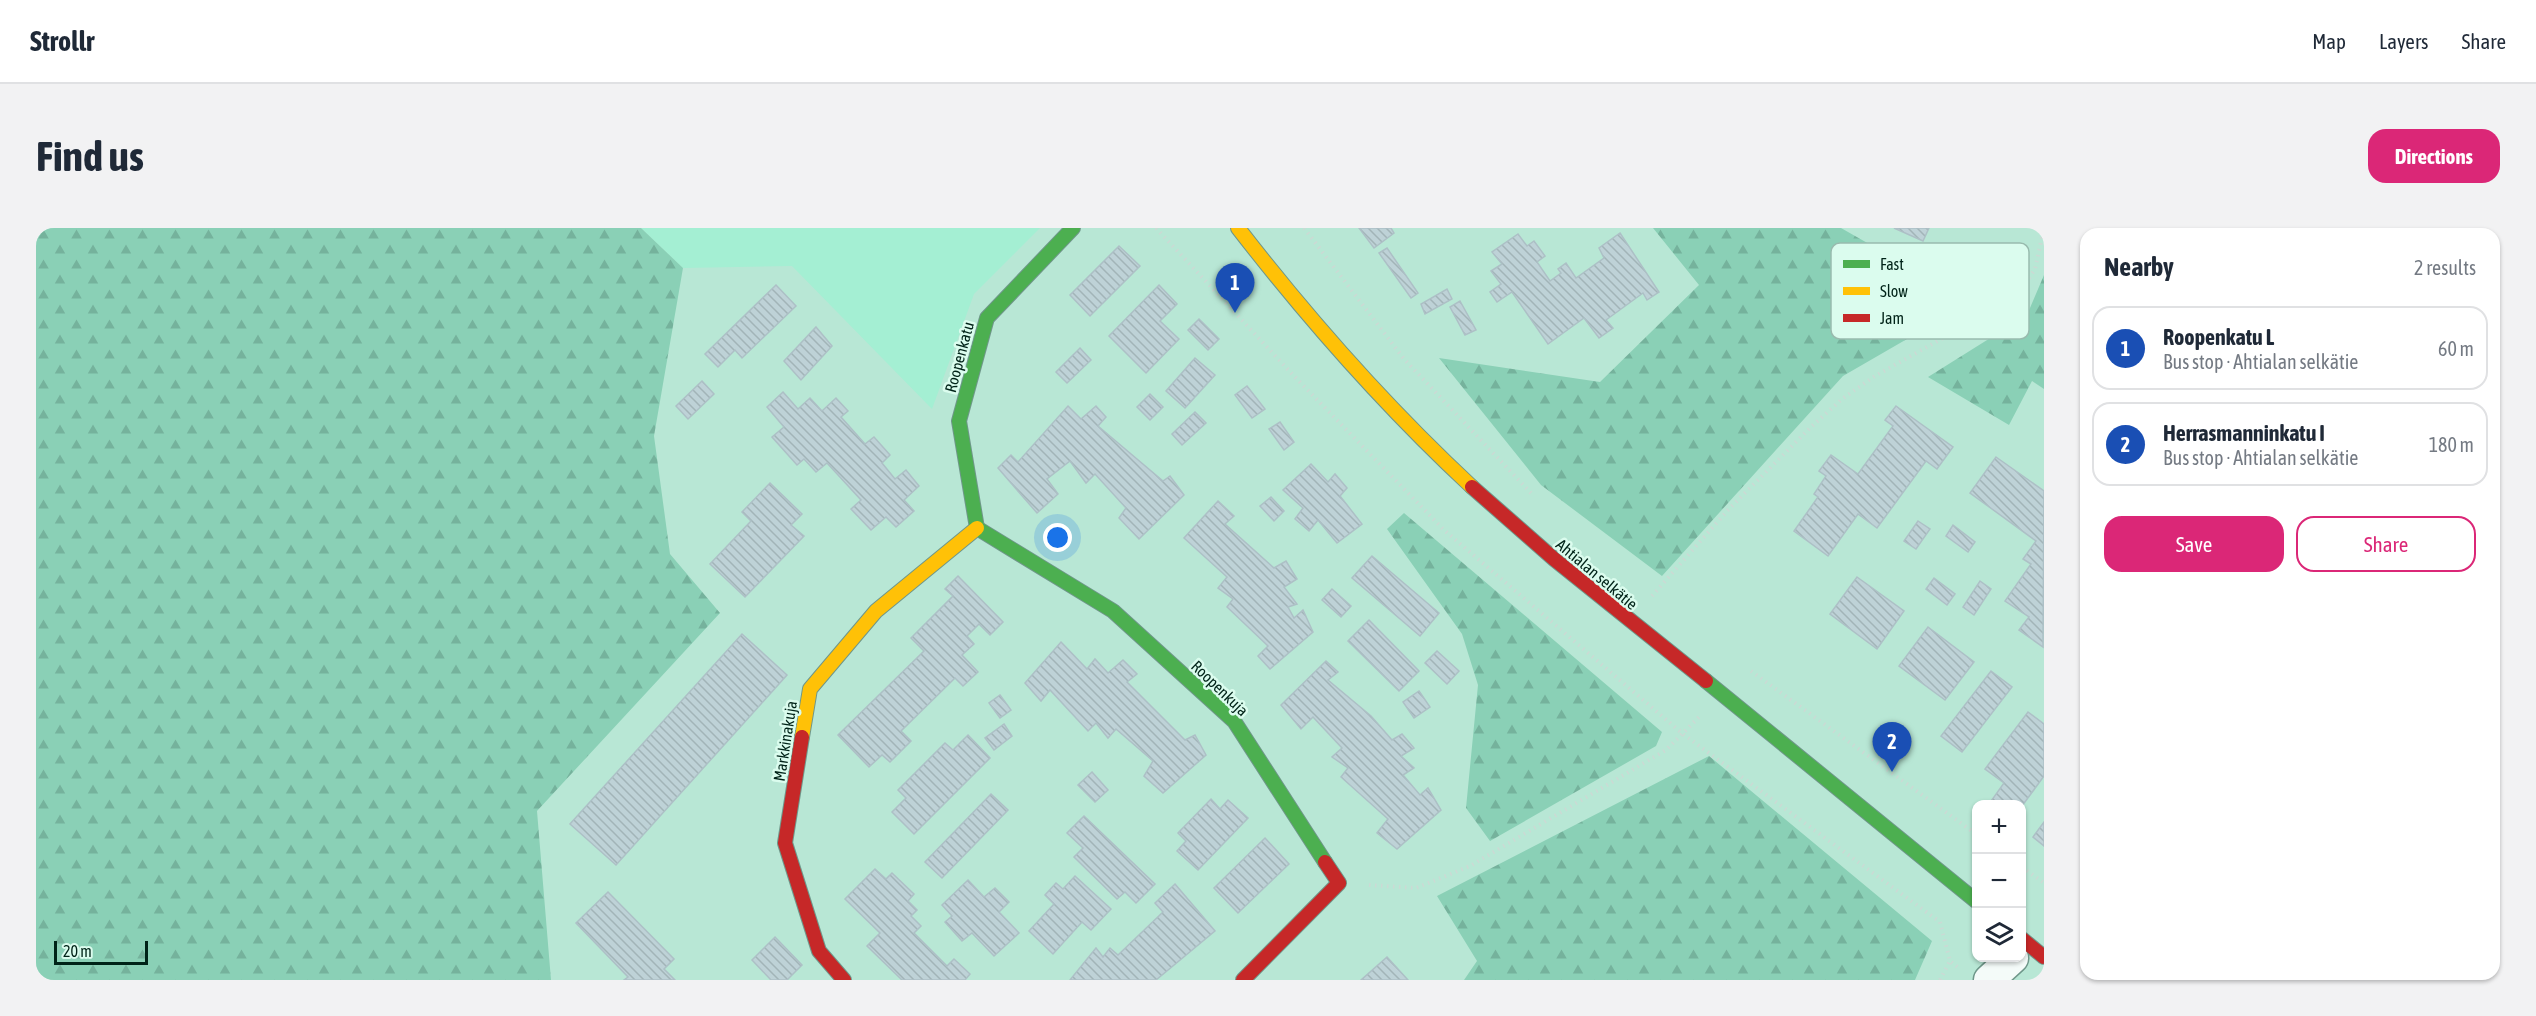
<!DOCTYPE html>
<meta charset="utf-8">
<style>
:root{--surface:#fff;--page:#f2f2f3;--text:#1f2937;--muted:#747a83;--line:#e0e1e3;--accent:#db2777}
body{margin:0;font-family:"Asap Condensed",sans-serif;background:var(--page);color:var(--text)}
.controls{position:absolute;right:18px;bottom:18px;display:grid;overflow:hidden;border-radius:12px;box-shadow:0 2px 4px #0004}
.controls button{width:54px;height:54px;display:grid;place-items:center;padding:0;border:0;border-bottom:2px solid var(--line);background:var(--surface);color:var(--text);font:30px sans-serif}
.scale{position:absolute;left:18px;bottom:15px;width:94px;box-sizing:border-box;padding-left:6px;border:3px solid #002318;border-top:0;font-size:16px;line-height:21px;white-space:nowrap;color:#002318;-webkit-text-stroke:4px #dbfcee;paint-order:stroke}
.you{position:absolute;left:1022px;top:310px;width:21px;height:21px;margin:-15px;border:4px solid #fff;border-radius:50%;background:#1a73e8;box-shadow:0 0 0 9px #1a73e833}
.badge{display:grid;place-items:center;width:39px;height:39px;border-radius:50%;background:var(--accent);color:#fff;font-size:20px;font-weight:700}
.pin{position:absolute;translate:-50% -50px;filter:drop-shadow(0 2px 3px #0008)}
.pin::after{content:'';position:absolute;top:32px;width:21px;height:18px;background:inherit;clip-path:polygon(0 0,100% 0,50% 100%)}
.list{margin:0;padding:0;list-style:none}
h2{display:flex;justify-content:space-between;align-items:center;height:78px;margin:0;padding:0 24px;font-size:26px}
h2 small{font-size:20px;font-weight:400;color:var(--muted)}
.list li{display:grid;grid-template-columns:39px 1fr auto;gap:18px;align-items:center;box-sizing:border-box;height:84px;margin:0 12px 12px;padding:0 12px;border:2px solid var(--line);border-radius:18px}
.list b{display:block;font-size:22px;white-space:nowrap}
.list p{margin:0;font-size:20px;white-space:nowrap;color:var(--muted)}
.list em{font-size:20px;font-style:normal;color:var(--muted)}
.actions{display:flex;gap:12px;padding:18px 24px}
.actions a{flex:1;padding:14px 0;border:2px solid var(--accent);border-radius:18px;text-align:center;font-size:21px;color:var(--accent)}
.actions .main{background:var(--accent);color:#fff}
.icon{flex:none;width:33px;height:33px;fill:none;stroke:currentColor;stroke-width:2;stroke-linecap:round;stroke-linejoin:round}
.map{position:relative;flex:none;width:2008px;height:752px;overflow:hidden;border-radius:18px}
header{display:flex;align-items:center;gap:36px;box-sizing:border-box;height:84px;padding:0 30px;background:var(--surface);border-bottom:2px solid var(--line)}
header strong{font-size:28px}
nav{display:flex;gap:33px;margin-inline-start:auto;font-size:21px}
.intro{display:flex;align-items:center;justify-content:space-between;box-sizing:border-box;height:144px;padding:0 36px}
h1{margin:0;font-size:42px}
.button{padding:15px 27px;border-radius:18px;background:var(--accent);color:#fff;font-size:21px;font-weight:700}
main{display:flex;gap:36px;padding:0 36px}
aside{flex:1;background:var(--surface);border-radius:18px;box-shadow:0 2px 4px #0004}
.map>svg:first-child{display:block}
</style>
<header>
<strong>Strollr</strong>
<nav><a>Map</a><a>Layers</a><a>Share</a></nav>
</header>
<div class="intro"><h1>Find us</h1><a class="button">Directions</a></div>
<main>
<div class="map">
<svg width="2008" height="752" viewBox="0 0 2008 752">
<defs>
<pattern id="forest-firs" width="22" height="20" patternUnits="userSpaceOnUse" patternTransform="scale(1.5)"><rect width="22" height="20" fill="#8ad0b6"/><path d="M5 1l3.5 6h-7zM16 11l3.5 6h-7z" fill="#75b29c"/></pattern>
<pattern id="building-back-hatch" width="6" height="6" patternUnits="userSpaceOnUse" patternTransform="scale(1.5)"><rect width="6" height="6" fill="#bed2d7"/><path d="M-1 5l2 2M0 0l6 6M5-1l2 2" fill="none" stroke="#a2b4b8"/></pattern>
</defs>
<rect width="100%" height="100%" fill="#b8e7d5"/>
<path fill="#a4efd3" d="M605 0H1004L938 66 896 181 756 38 647 40Z"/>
<g fill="url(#forest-firs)">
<path d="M0 0H605L647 40 618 208 634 326 684 385 501 583 515 752H0Z"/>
<path d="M1617 0H1805L1935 74 1807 148 1626 348 1505 257 1403 130 1564 154 1663 57Z"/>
<path d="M2008 47V161L1996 153 1973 197 1892 149 1991 87Z"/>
<path d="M1368 285 1626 504 1620 518 1454 613 1430 580 1442 457 1426 406 1351 301Z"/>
<path d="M1673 528 1896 713 1879 752H1428L1441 733 1401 668Z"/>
</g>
<g fill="url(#building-back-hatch)" stroke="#adc0c6" stroke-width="1.5">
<path d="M1323 0H1355L1358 5 1338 20Z"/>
<path d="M1858 0H1893L1887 13Z"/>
<path d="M1584 5 1623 64 1611 72 1607 65 1570 92 1577 100 1563 110 1548 90 1512 116 1476 64 1461 74 1454 64 1465 56 1455 43 1466 36 1456 24 1482 6 1491 18 1498 13 1509 28 1501 34 1514 53 1525 45 1522 41 1530 35 1540 50 1568 30 1563 20Z"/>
<path d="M1083 18 1104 38 1054 88 1034 67Z"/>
<path d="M1351 20 1382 65 1375 70 1343 25Z"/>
<path d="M740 57 760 78 706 130 699 122 682 139 669 126Z"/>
<path d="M1123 57 1141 76 1124 93 1143 111 1110 145 1073 108Z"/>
<path d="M1411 61 1416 71 1389 86 1385 76Z"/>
<path d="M1424 73 1440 102 1429 107 1414 79Z"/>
<path d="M1163 91 1183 111 1172 122 1152 102Z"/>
<path d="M780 99 796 118 765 152 748 133Z"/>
<path d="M1044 120 1055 132 1031 155 1020 144Z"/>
<path d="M1159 130 1179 147 1149 180 1130 163Z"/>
<path d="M666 153 678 166 652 191 640 178Z"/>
<path d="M1211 158 1229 181 1216 190 1199 167Z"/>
<path d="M747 164 762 181 774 170 786 183 800 170 812 183 805 189 829 216 838 209 854 227 846 235 859 251 870 242 883 258 868 272 878 283 860 299 850 289 835 302 815 281 825 272 791 235 780 244 768 231 761 237 736 209 748 199 731 179Z"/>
<path d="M1114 166 1127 179 1114 192 1101 179Z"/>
<path d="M1032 178 1045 191 1060 178 1070 189 1062 198 1127 253 1134 248 1148 267 1103 311 1083 290 1090 280 1059 246 1050 255 1034 233 1011 251 1022 266 1001 285 962 240 975 227 982 234Z"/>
<path d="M1860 178 1917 219 1901 241 1890 233 1841 300 1822 286 1792 328 1758 303 1782 269 1778 266 1790 248 1783 243 1795 227 1822 246 1857 198 1849 192Z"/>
<path d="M1159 184 1170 195 1146 217 1136 206Z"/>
<path d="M1244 194 1258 214 1248 222 1233 201Z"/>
<path d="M1960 229 2008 263 2007 419 1983 402 1993 389 1969 373 1995 336 1987 331 2000 313 1934 265Z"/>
<path d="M1275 236 1292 254 1299 246 1311 260 1304 268 1326 296 1301 315 1282 292 1273 303 1259 291 1267 280 1247 262Z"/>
<path d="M734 255 766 286 755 297 768 308 709 369 674 336 715 293 706 284Z"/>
<path d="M1235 269 1248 283 1238 293 1224 278Z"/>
<path d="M1182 273 1198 288 1189 296 1238 340 1250 333 1261 351 1248 359 1261 376 1252 379 1258 390 1267 382 1277 404 1234 441 1222 428 1232 418 1191 379 1197 371 1182 360 1191 349 1148 310Z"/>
<path d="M1882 293 1894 301 1880 321 1868 313Z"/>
<path d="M1917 297 1939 314 1932 324 1910 308Z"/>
<path d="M1336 328 1403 385 1384 408 1316 350Z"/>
<path d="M922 348 967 394 954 407 943 396 931 408 938 416 926 427 942 444 927 458 919 450 865 503 875 513 854 534 846 527 833 539 802 507 888 423 875 410 917 368 909 361Z"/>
<path d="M1821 349 1868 383 1841 421 1794 386Z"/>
<path d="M1898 350 1919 366 1911 377 1890 361Z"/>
<path d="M1944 353 1955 361 1938 387 1927 379Z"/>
<path d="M1296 361 1315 378 1305 389 1286 372Z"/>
<path d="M1333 392 1383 443 1363 463 1312 413Z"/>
<path d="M1892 399 1938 434 1909 472 1863 438Z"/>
<path d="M706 406 751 447 580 637 534 596Z"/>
<path d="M1025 414 1051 441 1059 431 1072 445 1087 432 1101 446 1091 454 1149 512 1159 507 1170 527 1127 565 1108 548 1117 533 1080 501 1072 510 1060 495 1052 503 1014 462 1005 473 989 455Z"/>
<path d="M1401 423 1423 443 1411 456 1389 435Z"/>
<path d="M1290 433 1302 444 1292 452 1335 488 1356 512 1366 506 1378 520 1365 528 1378 540 1367 547 1384 567 1392 560 1405 582 1361 621 1341 605 1352 591 1305 549 1312 540 1296 529 1306 520 1277 489 1265 501 1245 477Z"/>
<path d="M1955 443 1976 459 1926 524 1905 508Z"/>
<path d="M1383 463 1394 479 1378 490 1367 474Z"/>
<path d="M964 467 975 482 964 490 953 475Z"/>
<path d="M1992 484 2008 496V548L1986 578 1953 576 1968 555 1949 541Z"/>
<path d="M968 496 976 508 958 522 949 510Z"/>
<path d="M932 507 954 530 878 606 856 584 870 570 862 562 909 515 917 522Z"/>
<path d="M1056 544 1072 562 1059 574 1042 557Z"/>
<path d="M955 566 972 582 906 650 889 634Z"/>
<path d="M1175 571 1184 581 1192 572 1212 590 1162 642 1141 623 1150 613 1142 605Z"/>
<path d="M1048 588 1119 656 1100 675 1089 664 1081 671 1038 629 1047 620 1031 605Z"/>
<path d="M2008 594V618L1997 609Z"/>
<path d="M1229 610 1253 636 1202 685 1178 660Z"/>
<path d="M839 641 850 651 856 645 878 666 872 673 881 682 875 688 885 698 878 705 911 738 918 731 934 746 929 752H866L831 718 844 705 809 671Z"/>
<path d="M1039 648 1075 681 1055 702 1046 694 1017 726 993 703 1018 676 1009 667 1020 655 1027 661Z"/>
<path d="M932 652 948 669 959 660 973 674 963 684 983 705 958 728 936 705 926 713 909 694 916 688 906 677Z"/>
<path d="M1139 656 1179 703 1120 752H1034L1060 720 1067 729 1074 720 1082 727 1127 684 1119 675Z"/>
<path d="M572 664 638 731 628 741 639 752H588L592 749 540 695Z"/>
<path d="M739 709 766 737 751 752H735L716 732Z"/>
<path d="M1351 729 1372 752H1325Z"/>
</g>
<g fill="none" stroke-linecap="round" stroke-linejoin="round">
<g stroke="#6f978a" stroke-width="33">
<path id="street" d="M1953 752 1977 730"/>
</g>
<g stroke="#6f978a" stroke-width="16">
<g id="fast">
<path d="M941 300 1077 383 1198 493 1289 634"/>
<path d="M941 300 923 193 951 90 1037 0"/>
<path d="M1670 453 1940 673"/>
</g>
</g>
<g stroke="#6f978a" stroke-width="16">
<g id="slow">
<path d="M1202 0C1274 93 1350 179 1436 259"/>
<path d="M766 509 774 461 840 383 941 300"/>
</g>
</g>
<g stroke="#6f978a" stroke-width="16">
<g id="jam">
<path d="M1436 259 1518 331 1670 453"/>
<path d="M766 509 749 615 783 723 808 752"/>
<path d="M1986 711 2008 729"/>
<path d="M1207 752 1303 655 1289 634"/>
</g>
</g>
<g stroke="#cbdad4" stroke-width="4" stroke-dasharray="1.5 4.5" stroke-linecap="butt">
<path d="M1120 0 1258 148 1408 302 1647 506 1904 694 1914 733 1924 741"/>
<path d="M1268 0 1368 131 1495 265"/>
<path d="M1616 368 1692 282 1776 198 1806 171 1839 148 1959 81 1985 62 1999 41 2008 0"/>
<path d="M1715 443 1940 606"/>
<path d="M1986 639 2008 655"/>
<path d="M1333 657 1380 660 1434 638 1630 522 1663 489"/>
<path d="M1904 752 1914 733"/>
</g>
<use href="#street" stroke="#f4fbf9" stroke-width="30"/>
<use href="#fast" stroke="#4caf50" stroke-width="14"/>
<use href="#slow" stroke="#ffc107" stroke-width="14"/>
<use href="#jam" stroke="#c62828" stroke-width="14"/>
</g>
<g text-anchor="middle" stroke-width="5" stroke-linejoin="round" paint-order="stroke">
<g font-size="16" fill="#002318" stroke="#dbfcee">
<text transform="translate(923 129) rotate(-75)" y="6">Roopenkatu</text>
<text transform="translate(1561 346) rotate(40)" y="6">Ahtialan selkätie</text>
<text transform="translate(1184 460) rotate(44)" y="6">Roopenkuja</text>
<text transform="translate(749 513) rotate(-81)" y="6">Markkinakuja</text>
</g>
</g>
<rect x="1795" y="15" width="198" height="96" rx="9" fill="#dbfcee" stroke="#99bbae" stroke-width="1.5"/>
<rect x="1807" y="32" width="27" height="8" fill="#4caf50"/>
<rect x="1807" y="59" width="27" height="8" fill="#ffc107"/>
<rect x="1807" y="86" width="27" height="8" fill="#c62828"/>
<g font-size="16" fill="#002318">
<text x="1844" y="42">Fast</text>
<text x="1844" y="69">Slow</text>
<text x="1844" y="96">Jam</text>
</g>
</svg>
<div class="controls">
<button>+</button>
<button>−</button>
<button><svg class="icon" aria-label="layers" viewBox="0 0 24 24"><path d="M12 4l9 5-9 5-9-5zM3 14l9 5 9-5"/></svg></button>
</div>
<div class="scale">20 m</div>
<div class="you"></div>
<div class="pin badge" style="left:1199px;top:85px;background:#1a4fb4">1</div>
<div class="pin badge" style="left:1856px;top:544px;background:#1a4fb4">2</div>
</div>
<aside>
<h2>Nearby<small>2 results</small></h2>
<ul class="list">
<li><span class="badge" style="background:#1a4fb4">1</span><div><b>Roopenkatu L</b><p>Bus stop · Ahtialan selkätie</p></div><em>60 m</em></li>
<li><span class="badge" style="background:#1a4fb4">2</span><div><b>Herrasmanninkatu I</b><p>Bus stop · Ahtialan selkätie</p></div><em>180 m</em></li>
</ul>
<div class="actions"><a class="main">Save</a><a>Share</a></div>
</aside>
</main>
